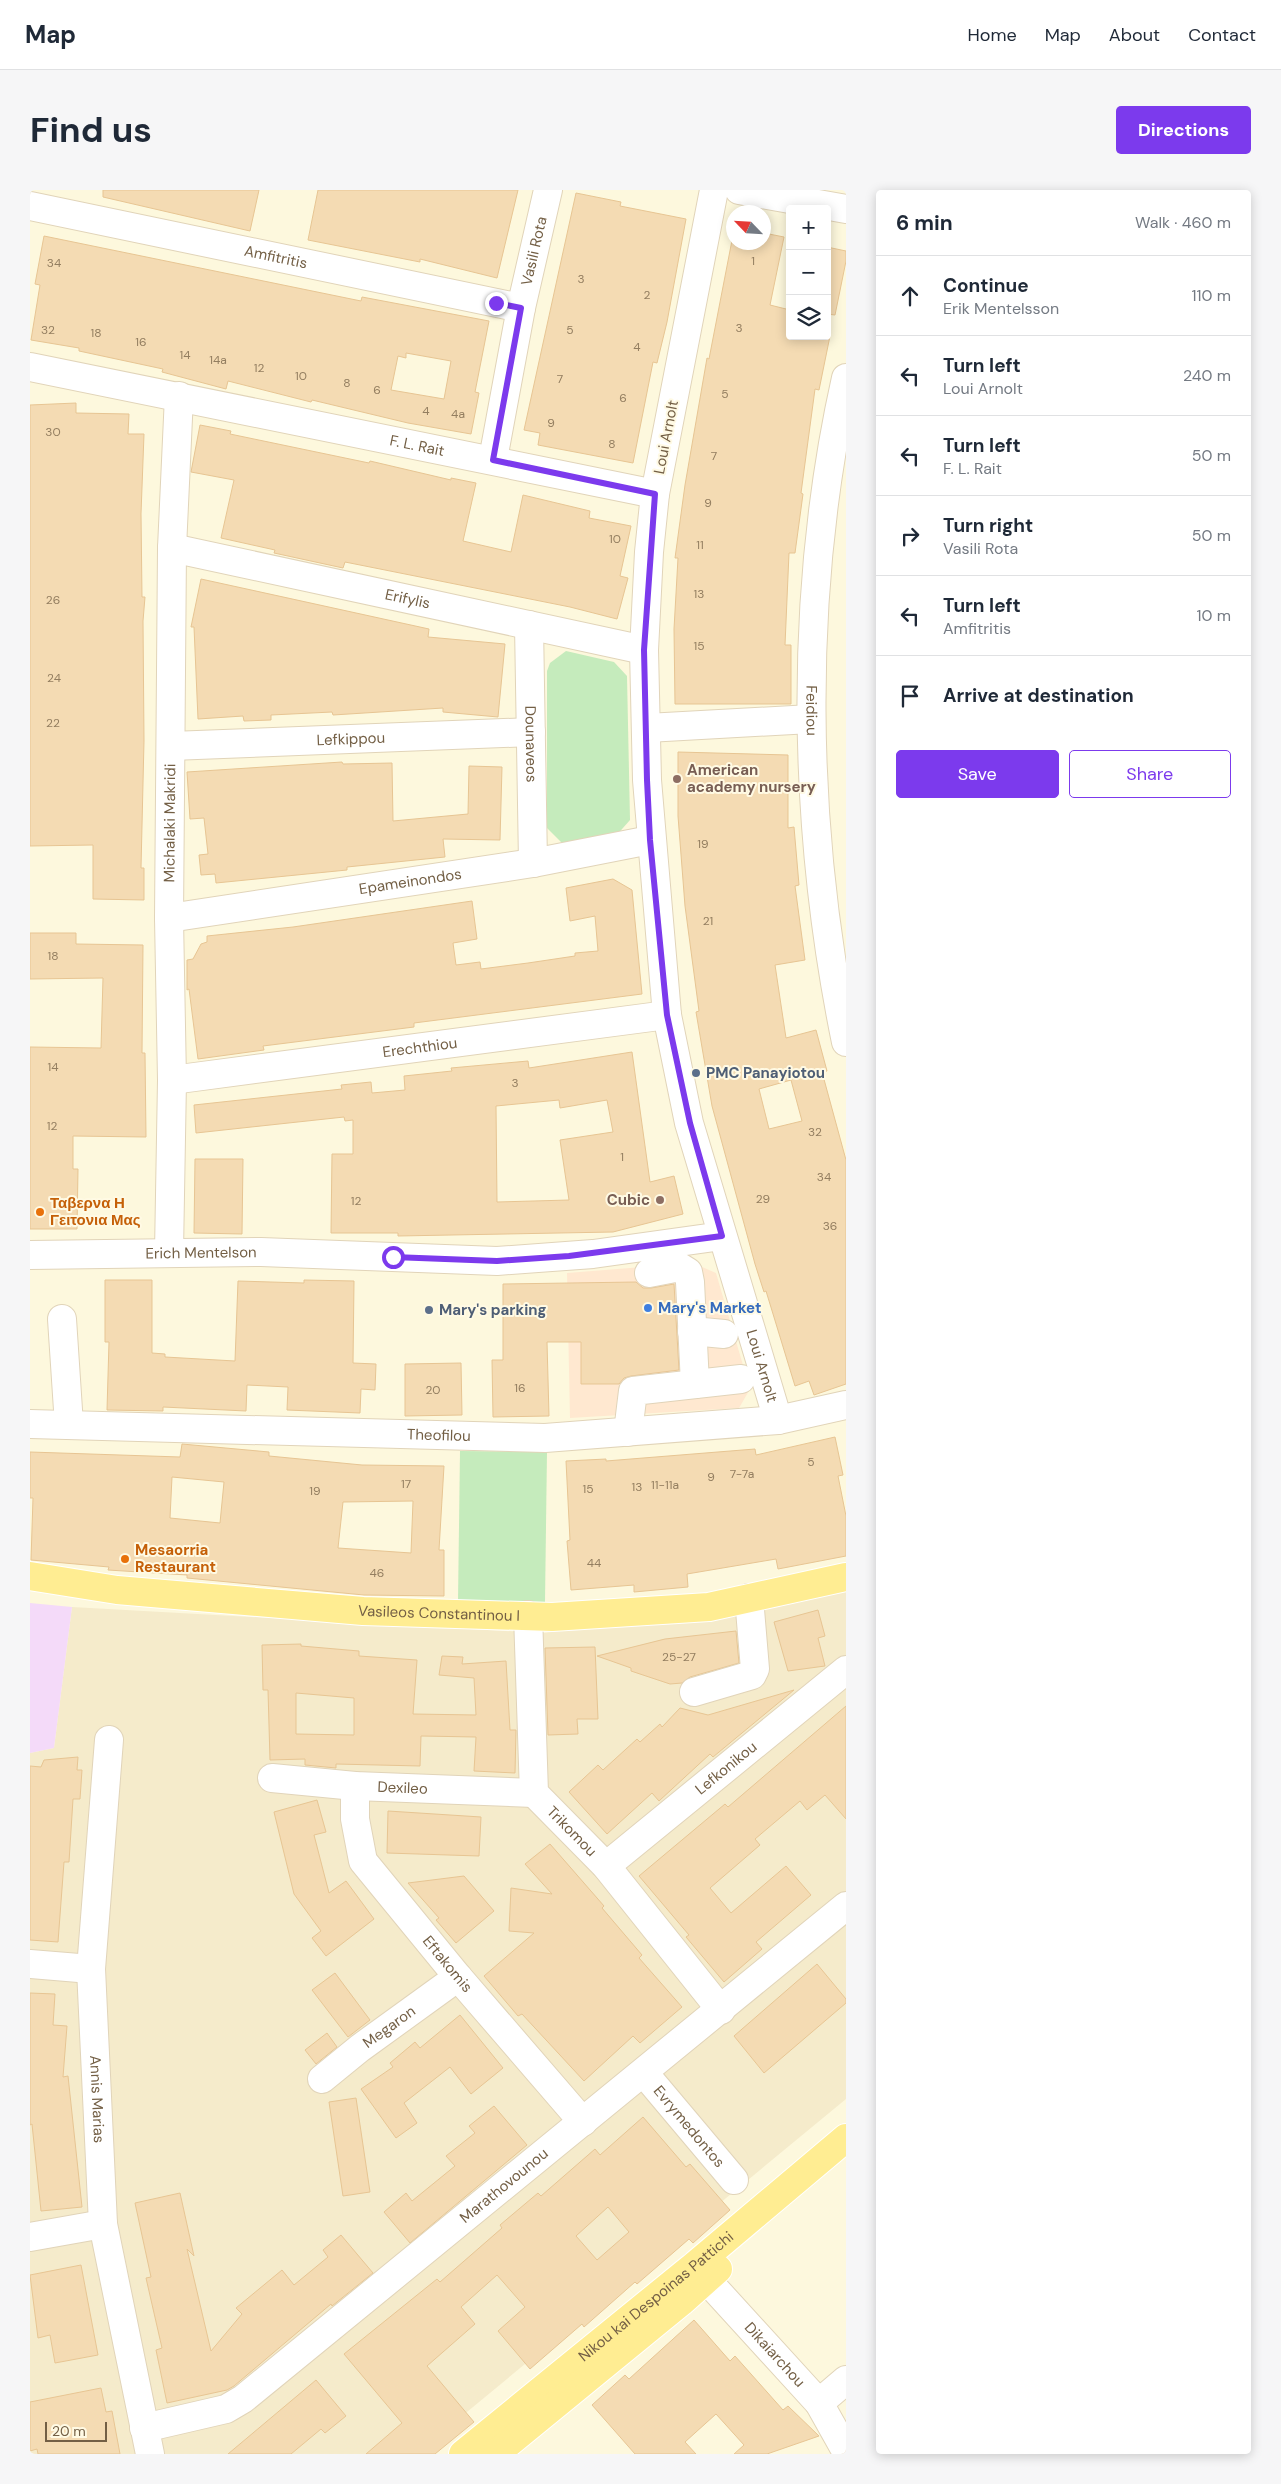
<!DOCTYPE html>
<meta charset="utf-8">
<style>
:root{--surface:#fff;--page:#f6f6f7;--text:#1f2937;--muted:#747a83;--line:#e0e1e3;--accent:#7c3aed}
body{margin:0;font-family:"DM Sans",sans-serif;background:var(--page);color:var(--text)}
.controls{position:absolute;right:15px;top:15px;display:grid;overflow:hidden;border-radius:5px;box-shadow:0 2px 12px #0003}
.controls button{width:45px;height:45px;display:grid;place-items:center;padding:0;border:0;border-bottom:1px solid var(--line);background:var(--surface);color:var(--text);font:25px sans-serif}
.compass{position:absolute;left:696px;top:15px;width:45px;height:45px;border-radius:50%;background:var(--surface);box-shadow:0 2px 12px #0003;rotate:295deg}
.scale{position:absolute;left:15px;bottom:12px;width:62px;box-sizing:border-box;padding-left:5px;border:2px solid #735f45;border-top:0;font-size:14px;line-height:18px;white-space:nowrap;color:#735f45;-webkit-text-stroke:4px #fffae4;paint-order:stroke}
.stop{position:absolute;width:15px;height:15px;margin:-11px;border:4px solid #7c3aed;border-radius:50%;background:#fff}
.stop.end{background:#7c3aed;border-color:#fff;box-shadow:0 1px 5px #0008}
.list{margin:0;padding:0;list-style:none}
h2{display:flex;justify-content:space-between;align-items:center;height:65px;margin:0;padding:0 20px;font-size:21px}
h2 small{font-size:16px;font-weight:400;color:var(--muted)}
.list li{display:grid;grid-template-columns:32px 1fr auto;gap:15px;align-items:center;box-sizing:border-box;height:80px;padding:0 20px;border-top:1px solid var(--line)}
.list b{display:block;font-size:19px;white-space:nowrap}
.list p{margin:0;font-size:16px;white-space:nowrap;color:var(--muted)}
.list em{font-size:16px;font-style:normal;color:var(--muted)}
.actions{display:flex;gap:10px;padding:15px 20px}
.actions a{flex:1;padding:11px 0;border:1px solid var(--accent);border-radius:5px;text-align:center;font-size:18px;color:var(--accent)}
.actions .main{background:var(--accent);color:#fff}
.icon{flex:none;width:28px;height:28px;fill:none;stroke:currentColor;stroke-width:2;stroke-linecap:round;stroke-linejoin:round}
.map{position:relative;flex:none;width:816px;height:2264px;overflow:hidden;border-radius:5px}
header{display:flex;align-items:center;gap:30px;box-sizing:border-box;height:70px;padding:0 25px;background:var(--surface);border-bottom:1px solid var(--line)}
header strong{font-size:24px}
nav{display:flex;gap:28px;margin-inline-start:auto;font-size:18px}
.intro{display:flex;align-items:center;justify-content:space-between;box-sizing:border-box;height:120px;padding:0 30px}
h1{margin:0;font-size:35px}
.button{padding:12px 22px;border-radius:5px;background:var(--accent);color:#fff;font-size:18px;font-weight:700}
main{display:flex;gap:30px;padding:0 30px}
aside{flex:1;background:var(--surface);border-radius:5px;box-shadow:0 2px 12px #0003}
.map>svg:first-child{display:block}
</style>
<header>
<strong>Map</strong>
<nav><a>Home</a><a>Map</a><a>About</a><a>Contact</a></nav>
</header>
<div class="intro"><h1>Find us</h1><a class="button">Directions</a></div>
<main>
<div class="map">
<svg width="816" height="2264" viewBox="0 0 816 2264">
<rect width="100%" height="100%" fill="#fdf8dd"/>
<path fill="#f5ebcb" d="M816 1401V1909L386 2264H0V1563L24 1558 42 1417 514 1443Z"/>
<path fill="#ffe8d0" d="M663 1073 686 1083 720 1199 709 1218 540 1228 537 1083Z"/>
<path fill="#f4daf9" d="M0 1413 42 1417 24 1558 0 1563Z"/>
<g fill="#c5ebbc">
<path d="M536 461 584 472 597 486 600 630 585 647 533 654 517 638V481L520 473Z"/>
<path d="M430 1261 517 1262 515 1412 428 1411Z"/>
</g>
<g fill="#f4dbb3" stroke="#e7c593" fill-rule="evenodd">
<path d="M73 0H229L220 41 73 7Z"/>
<path d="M288 0H488L467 88 390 69V72L278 50Z"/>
<path d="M546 3 591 12 590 16 656 29 637 132 627 173 623 172 603 273 508 255 510 243 494 240Z"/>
<path d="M704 40V52H734V43L754 47 740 115 760 120V146H800L789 200 785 199 771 303 773 304 765 363H759L755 455H761V514H645L644 439 648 368H645L655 295 677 168 679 169Z"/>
<path d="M14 46 331 111 332 107 459 131 445 202 449 203 441 244 378 233 282 210 281 212 198 191 196 199 132 182 133 179 49 161V158L1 150 10 95 5 94ZM376 163 421 171 414 209 361 200 368 166 376 168Z"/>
<path d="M797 57 816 61V71L805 125 797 124Z"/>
<path d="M46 213V223L99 224 98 244H114L111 324 112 407H115L113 431 114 551 111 678H114V710L63 709V655L0 656V215Z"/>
<path d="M170 235 201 241 200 244 339 273 340 271 421 290V288L446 293 433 351 481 362 493 305 560 321 559 328 601 336 590 386 598 388 587 429 540 417 315 372 313 378 244 363 245 360 191 348 204 290 161 282Z"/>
<path d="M171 389 399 439 398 447 475 454 468 527 413 522V518L303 525 302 522 241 525V530L214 531 213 526 168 529 164 437H161Z"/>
<path d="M648 562 758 565V638L764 637 769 695 765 696 775 770 745 775 756 848 786 840 797 881 792 882 816 970V1194L784 1205 779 1191 765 1196 736 1101 734 1102 725 1074 682 916 666 822 669 821 655 716 648 626ZM761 890 772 931 739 939 729 899Z"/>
<path d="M312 572 313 574 362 573 363 631 438 624 439 576 472 577 470 650 413 649 415 667 317 677V680L186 693 185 684 171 685 169 665 178 664 174 628 160 629 157 582Z"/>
<path d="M583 689 602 700 612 804 384 833V837L233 856 234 860 168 869 159 799 157 800V770L163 769 171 754 177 752V746L263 737 442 711 447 749 423 753 426 775 450 772 451 779 498 773 545 766V763L568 761 565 726 540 731 536 698Z"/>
<path d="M0 743H46V754L113 755 112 863H115L116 947 43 946V979H48L47 1039H0V857L71 858 73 788 0 789Z"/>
<path d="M602 862 620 992 644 986 653 1024 583 1042 368 1046V1043H301L302 964H323V930L315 931 314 927 166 943 164 915 312 899 311 895 341 892 342 903 375 900 374 886 422 881 421 878 498 871 499 878ZM529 910 530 918 577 910 583 942 530 950 539 1010 467 1012 466 916Z"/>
<path d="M165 969H213L212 1044 164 1043Z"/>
<path d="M75 1090H122V1163L135 1164V1167L205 1171 208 1091 274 1093V1090L324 1091 323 1173 346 1174 345 1200 331 1199 330 1223 257 1220 258 1197 217 1195 216 1221 133 1217V1221L77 1220 79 1152H75Z"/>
<path d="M606 1092 613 1098H621L644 1094 649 1180 601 1186 594 1188 589 1194H551V1152H517L519 1226 463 1227 462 1170H473V1094Z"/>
<path d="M431 1173 432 1225 375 1226V1174Z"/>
<path d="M805 1247 813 1285 808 1286 816 1326V1366L748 1379 746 1369 657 1384 658 1397 604 1402V1395L541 1400 537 1351 540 1350 536 1271 576 1269V1271L725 1259 726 1265Z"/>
<path d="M152 1254 239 1262V1266L332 1275 414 1276 409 1360H414V1406L334 1405 157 1388V1385L78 1380 79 1377 1 1370 3 1308H0V1262L150 1267ZM142 1287 194 1292 190 1333 140 1328ZM383 1311 381 1363 308 1358 313 1312Z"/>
<path d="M788 1420 795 1446 788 1448 795 1476 758 1481 744 1432Z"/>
<path d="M706 1441 709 1473 660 1487 652 1493 640 1494 601 1481V1478L567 1466 635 1449Z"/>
<path d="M271 1454V1456L329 1461V1466L387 1470 383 1524 446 1525 444 1488 409 1485 412 1466 433 1467 432 1474 476 1471 480 1540H486L485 1583 444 1581 446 1547 391 1546 390 1576 306 1574V1578L275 1575V1569L240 1570 238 1500H233L232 1455ZM266 1503 324 1508V1545L266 1544Z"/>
<path d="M565 1457 568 1529H547L548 1544 518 1545 515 1458Z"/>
<path d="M764 1500 683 1567 680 1564 629 1611 622 1603 577 1644 539 1602 568 1575 573 1580 607 1549 610 1552 630 1534 632 1537 650 1518 678 1525Z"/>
<path d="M816 1516V1629L795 1605 777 1620 770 1611 725 1649 730 1655 680 1698 701 1723 756 1676 781 1705 726 1752 732 1759 694 1792 656 1747 659 1745 609 1686 695 1614 698 1617Z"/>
<path d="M48 1567 47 1580H52L50 1609H43L39 1672H34L28 1752 0 1750V1576L11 1577 14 1570Z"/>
<path d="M287 1610 296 1642 284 1645 299 1703 316 1691 344 1729 296 1766 282 1748 291 1741 264 1704 244 1622Z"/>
<path d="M358 1621 451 1627 449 1666 357 1663Z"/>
<path d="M520 1654 574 1716 572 1718 612 1765 609 1768 652 1817 610 1853 603 1846 554 1891 492 1824 488 1826 454 1786 504 1743 479 1741 481 1698 522 1704 495 1674Z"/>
<path d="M434 1686 464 1721 426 1753 406 1730 409 1728 378 1693Z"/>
<path d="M787 1774 816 1809V1813L734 1883 704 1846Z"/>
<path d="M305 1783 340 1830 318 1847 282 1800Z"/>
<path d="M0 1803 25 1804 23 1835 37 1836 33 1887 38 1886 52 2017 11 2021 2 1934 0 1935Z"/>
<path d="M430 1825 473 1878 441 1904 420 1877 374 1913 387 1933 366 1948 331 1899 363 1877 360 1873 385 1852 390 1858Z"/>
<path d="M297 1843 307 1857 286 1874 275 1860Z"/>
<path d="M326 1908 340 2002 313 2006 299 1912Z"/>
<path d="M464 1916 497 1955 380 2053 354 2022 376 2003 382 2011 425 1976 416 1966 445 1943 439 1936Z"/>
<path d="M613 1927 656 1977 660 1974 700 2020 663 2053 659 2049 607 2094 605 2092 554 2137 552 2134 500 2179 468 2141 495 2117 467 2085 431 2117 445 2134 397 2176 444 2232 405 2264H336L372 2233 314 2164 407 2089 410 2092 472 2038 470 2035 508 2003 511 2006 565 1959 570 1965ZM578 2017 599 2042 567 2070 546 2046Z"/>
<path d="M150 2003 164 2066 157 2059 181 2161 212 2124 206 2118 252 2080 264 2095 298 2067 293 2060 311 2045 343 2083 302 2116 301 2114 204 2196 197 2200 137 2213 126 2160 132 2158 116 2088 121 2087 105 2013Z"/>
<path d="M51 2075 68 2165 25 2173 20 2145 8 2148 0 2085Z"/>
<path d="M664 2130 700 2171 705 2166 753 2220 758 2216 789 2246 737 2264H704L714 2255 686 2224 655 2252 666 2264H605L562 2215 595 2185 599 2189Z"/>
<path d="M286 2190 316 2226 295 2243 291 2239 261 2264H198Z"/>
<path d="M71 2198 76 2222 82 2221 90 2264H8L7 2259 0 2261V2212Z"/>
</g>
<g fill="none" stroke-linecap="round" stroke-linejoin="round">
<g stroke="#e1d4b9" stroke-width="30">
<g id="minor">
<path id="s1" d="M684 0 625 304 619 362 614 460 617 590 637 825 659 933 748 1230"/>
<path d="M709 0 816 19"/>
<path id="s2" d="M0 16 491 118"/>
<path id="s3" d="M0 177 625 304"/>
<path id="s4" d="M816 188C768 403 772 637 816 852"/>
<path id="s5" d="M463 269 491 118 518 0"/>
<path id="s6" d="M142 358 614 460"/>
<path id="s7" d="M499 435 503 673"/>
<path d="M617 538 781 529"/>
<path id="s8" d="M141 556 501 542"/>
<path id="s9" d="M139 728 503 673 620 650"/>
<path id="s10" d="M142 890 637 825"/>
<path id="s11" d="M139 1062 142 890 139 728 142 358 149 206"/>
<path id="s12" d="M0 1065 231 1062 467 1071 563 1064 692 1046"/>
<path d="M619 1083 650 1077 658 1082 660 1092 665 1194"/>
<path d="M32 1129 39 1235"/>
<path d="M662 1141 694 1144"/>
<path id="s13" d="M0 1234 515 1248 748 1230 816 1215"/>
<path d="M598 1242 603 1201 711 1189"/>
<path id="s14" d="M498 1425 504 1603 576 1676 691 1820"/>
<path d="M664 1502 722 1485 725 1479 719 1408"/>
<path id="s15" d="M79 1550 61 1779 73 2034 120 2264"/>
<path id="s16" d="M242 1588 325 1596 504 1603"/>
<path id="s17" d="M325 1596V1629L333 1671 428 1787 553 1932"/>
<path id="s18" d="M576 1676 816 1480"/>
<path d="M0 1774 61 1779"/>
<path id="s19" d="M614 1883 704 1990"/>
<path id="s20" d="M292 1889 330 1858 428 1787"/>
<path d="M0 2047 73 2034"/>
<path id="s21" d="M664 2076 789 2213 816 2261"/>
<path d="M789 2213 816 2190"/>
<path id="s22" d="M114 2238 196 2219 213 2209 816 1716"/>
</g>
</g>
<g stroke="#fff" stroke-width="30">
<g id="major">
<path id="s23" d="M0 1386 87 1400 333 1421 522 1427 679 1417 816 1387"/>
<path id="s24" d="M433 2264 664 2076 816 1948"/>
<path d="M465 2264 651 2112 688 2079"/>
</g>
</g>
<use href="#minor" stroke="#fff" stroke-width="28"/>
<use href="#major" stroke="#ffed92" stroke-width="28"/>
</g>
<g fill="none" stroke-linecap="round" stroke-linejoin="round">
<path stroke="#7c3aed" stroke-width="6" d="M363 1067 467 1071 539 1066 692 1046 660 933 637 825 620 650 617 590 614 460 625 304 463 270 491 118 466 113"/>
</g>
<g fill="#8d6e63" stroke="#fffae4" stroke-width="2">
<circle cx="647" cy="589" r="5"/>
<circle cx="630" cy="1010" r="5"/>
</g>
<g fill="#5c6f8a" stroke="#fffae4" stroke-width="2">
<circle cx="666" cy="883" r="5"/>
<circle cx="399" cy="1120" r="5"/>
</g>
<g fill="#e8710a" stroke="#fffae4" stroke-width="2">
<circle cx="10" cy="1022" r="5"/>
<circle cx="95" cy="1369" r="5"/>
</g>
<circle fill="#3f7fe0" stroke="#fffae4" stroke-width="2" cx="618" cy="1118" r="5"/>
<g text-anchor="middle" stroke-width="4" stroke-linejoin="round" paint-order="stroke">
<g font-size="12" fill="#937e60">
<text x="723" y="75">1</text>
<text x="24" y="77">34</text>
<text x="551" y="93">3</text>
<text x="617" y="109">2</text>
<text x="709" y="142">3</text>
<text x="18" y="144">32</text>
<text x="540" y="144">5</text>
<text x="66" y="147">18</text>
<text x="111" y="156">16</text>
<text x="607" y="161">4</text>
<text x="155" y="169">14</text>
<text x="188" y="174">14a</text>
<text x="229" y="182">12</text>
<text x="271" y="190">10</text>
<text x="530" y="193">7</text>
<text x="317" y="197">8</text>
<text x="347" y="204">6</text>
<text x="695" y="208">5</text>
<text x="593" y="212">6</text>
<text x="396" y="225">4</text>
<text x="428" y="228">4a</text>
<text x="521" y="237">9</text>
<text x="23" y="246">30</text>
<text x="582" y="258">8</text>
<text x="684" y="270">7</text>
<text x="678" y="317">9</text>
<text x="585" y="353">10</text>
<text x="670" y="359">11</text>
<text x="669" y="408">13</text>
<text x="23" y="414">26</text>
<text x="669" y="460">15</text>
<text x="24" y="492">24</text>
<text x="23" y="537">22</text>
<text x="673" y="658">19</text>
<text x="678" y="735">21</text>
<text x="23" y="770">18</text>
<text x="23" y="881">14</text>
<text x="485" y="897">3</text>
<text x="22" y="940">12</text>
<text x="785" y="946">32</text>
<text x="592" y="971">1</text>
<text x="794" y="991">34</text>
<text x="733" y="1013">29</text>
<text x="326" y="1015">12</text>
<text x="800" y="1040">36</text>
<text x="490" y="1202">16</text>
<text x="403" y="1204">20</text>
<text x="781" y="1276">5</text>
<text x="712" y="1288">7-7a</text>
<text x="681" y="1291">9</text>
<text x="376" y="1298">17</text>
<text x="635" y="1299">11-11a</text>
<text x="607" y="1301">13</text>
<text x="558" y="1303">15</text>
<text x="285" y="1305">19</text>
<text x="564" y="1377">44</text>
<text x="347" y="1387">46</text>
<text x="649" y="1471">25-27</text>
</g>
<g font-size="15" fill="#735f45" stroke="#fffae4">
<text dy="5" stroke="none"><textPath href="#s5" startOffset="212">Vasili Rota</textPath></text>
<text dy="5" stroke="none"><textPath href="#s2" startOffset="251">Amfitritis</textPath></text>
<text transform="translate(636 247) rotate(-79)" y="5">Loui Arnolt</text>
<text dy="5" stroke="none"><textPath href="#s3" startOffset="395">F. L. Rait</textPath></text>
<text dy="5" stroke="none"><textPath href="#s6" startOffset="241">Erifylis</textPath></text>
<text dy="5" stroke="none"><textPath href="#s4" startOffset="335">Feidiou</textPath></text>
<text dy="5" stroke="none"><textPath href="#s8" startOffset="180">Lefkippou</textPath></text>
<text dy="5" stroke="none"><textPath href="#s7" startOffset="119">Dounaveos</textPath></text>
<text dy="5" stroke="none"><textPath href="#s11" startOffset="429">Michalaki Makridi</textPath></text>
<text dy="5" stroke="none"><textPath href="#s9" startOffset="244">Epameinondos</textPath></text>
<text dy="5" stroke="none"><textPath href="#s10" startOffset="250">Erechthiou</textPath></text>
<text dy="5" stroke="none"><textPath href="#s12" startOffset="171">Erich Mentelson</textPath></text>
<text dy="5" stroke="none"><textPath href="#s1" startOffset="1196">Loui Arnolt</textPath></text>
<text dy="5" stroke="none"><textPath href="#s13" startOffset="409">Theofilou</textPath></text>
<text dy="5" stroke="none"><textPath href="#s23" startOffset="411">Vasileos Constantinou I</textPath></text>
<text dy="5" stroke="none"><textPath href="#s18" startOffset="155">Lefkonikou</textPath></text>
<text dy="5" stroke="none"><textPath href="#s16" startOffset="131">Dexileo</textPath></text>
<text dy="5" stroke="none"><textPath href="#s14" startOffset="232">Trikomou</textPath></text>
<text dy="5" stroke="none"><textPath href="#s17" startOffset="209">Eftakomis</textPath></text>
<text dy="5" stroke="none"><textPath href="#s20" startOffset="85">Megaron</textPath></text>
<text dy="5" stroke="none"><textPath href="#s15" startOffset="360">Annis Marias</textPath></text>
<text dy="5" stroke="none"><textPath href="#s19" startOffset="70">Evrymedontos</textPath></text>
<text dy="5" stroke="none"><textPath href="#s22" startOffset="441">Marathovounou</textPath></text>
<text dy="5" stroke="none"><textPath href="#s24" startOffset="249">Nikou kai Despoinas Pattichi</textPath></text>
<text dy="5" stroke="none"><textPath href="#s21" startOffset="120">Dikaiarchou</textPath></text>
</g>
<g font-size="15" font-weight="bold" fill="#785e54" stroke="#fffae4" text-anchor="start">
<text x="657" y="585">American<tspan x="657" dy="17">academy nursery</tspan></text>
<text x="620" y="1015" text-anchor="end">Cubic</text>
</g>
<g font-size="15" font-weight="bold" fill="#4e5e75" stroke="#fffae4" text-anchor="start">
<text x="676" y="888">PMC Panayiotou</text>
<text x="409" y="1125">Mary's parking</text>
</g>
<g font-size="15" font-weight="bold" fill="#c56008" stroke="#fffae4" text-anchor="start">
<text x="20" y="1018">Ταβερνα Η<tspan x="20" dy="17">Γειτονια Μας</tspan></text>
<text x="105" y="1365">Mesaorria<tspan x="105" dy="17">Restaurant</tspan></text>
</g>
<g font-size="15" font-weight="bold" fill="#366cbe" stroke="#fffae4" text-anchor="start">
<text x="628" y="1123">Mary's Market</text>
</g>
</g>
</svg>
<div class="controls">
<button>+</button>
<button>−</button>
<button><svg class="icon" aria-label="layers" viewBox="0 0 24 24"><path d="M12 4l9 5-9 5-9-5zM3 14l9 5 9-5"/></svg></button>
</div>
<svg class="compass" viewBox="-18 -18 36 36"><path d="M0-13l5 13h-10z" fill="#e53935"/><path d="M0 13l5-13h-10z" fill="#747a83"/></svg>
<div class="scale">20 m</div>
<div class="stop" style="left:363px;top:1067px"></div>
<div class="stop end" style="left:466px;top:113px"></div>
</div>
<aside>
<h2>6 min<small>Walk · 460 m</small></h2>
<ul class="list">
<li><svg class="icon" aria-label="ahead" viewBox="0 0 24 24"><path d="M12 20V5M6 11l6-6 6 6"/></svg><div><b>Continue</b><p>Erik Mentelsson</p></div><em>110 m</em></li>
<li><svg class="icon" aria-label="left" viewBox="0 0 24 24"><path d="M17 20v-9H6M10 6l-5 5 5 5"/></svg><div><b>Turn left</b><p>Loui Arnolt</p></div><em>240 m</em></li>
<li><svg class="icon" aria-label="left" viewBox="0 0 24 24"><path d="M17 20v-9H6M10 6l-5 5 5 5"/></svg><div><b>Turn left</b><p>F. L. Rait</p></div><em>50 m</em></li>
<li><svg class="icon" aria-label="right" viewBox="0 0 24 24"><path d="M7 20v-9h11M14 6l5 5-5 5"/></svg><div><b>Turn right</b><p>Vasili Rota</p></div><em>50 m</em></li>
<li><svg class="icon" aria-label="left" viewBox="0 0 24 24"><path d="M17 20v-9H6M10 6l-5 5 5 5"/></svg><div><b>Turn left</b><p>Amfitritis</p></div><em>10 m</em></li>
<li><svg class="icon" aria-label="arrive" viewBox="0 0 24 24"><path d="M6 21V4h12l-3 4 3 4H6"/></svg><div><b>Arrive at destination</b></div></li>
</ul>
<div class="actions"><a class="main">Save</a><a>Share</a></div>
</aside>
</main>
